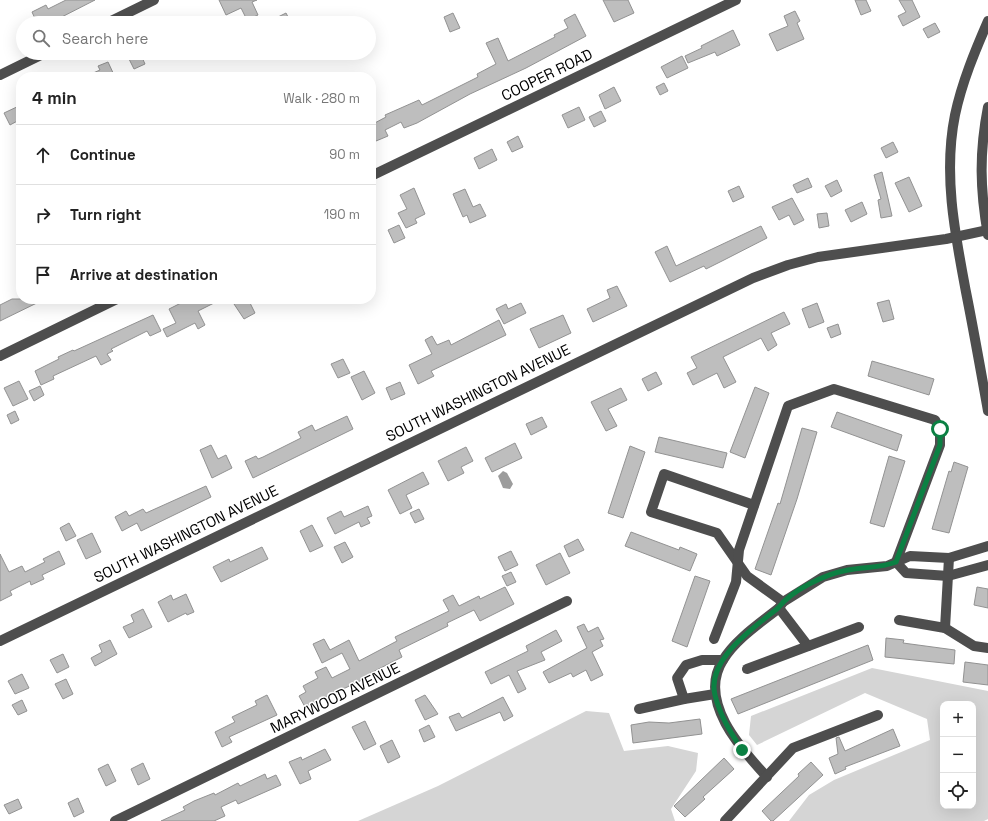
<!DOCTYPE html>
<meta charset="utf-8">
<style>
:root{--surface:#fff;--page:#f2f2f2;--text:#222;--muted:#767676;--line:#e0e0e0}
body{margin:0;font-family:"Space Grotesk",sans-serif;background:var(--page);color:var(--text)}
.controls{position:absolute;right:12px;bottom:12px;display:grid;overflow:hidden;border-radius:8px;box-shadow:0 4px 16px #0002}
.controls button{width:36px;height:36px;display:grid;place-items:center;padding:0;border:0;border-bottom:1px solid var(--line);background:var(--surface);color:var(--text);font:20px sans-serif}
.stop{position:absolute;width:12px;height:12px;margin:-9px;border:3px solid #0b8043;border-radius:50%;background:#fff}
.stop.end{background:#0b8043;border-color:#fff;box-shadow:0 1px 4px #0008}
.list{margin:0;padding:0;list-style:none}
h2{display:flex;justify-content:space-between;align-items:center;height:52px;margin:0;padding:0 16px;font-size:17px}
h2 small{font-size:13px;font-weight:400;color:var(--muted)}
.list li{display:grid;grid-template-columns:26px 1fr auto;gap:12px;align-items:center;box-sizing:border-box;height:60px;padding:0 16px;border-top:1px solid var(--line)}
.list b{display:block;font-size:15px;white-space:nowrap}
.list em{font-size:13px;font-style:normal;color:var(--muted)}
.icon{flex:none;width:22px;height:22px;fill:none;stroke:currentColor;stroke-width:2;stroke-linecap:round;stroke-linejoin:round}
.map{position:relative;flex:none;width:988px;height:821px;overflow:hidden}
.search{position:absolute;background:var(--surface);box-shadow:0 4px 16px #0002;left:16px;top:16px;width:360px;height:44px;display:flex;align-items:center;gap:10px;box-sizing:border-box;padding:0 14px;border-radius:22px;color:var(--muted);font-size:15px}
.panel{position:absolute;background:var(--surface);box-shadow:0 4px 16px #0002;left:16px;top:72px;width:360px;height:232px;border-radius:16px}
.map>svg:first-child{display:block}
</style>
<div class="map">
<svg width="988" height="821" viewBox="0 0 988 821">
<rect width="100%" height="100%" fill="#fff"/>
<g fill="#d5d5d5" fill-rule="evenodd">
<path d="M872 668 988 691V819L984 821H789L809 795 834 780 930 740 927 719 865 693 757 745 749 735 751 716ZM943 704H973V806H943Z"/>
<path d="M586 711 609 713 624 751 668 746 698 753 696 771 671 809 675 821H358L438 786Z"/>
</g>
<path fill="#9c9c9c" d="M503 471 507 473 513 484 510 489 503 488 498 476Z"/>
<g fill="#bebebe" stroke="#929292">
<path d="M66 0H95L50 23H37L32 12 46 5 48 9Z"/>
<path d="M219 0H257L252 2 258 15 247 20 241 8 226 15Z"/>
<path d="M603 0H628L634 13 614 22Z"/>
<path d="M855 0H866L871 11 861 15Z"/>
<path d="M899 0H912L920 17 903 26 898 16 906 12Z"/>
<path d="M795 11 800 21 797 23 804 39 777 51 769 34 788 26 784 16Z"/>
<path d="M286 13 291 23H266Z"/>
<path d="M453 13 460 28 450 32 444 17Z"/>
<path d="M575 14 586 36 526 68 470 94 417 123 404 128 401 122 385 130 388 136 376 141 371 130V125L386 117 385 115 419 100 422 105 478 77 477 74 496 64 486 43 498 38 508 61 555 37 554 35 568 28 564 20Z"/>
<path d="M935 23 940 32 928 38 923 29Z"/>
<path d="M733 30 740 45 717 56 715 52 688 63 685 56 702 48 701 46Z"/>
<path d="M126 53H140L145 64 134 69Z"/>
<path d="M682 56 688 68 667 78 661 67Z"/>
<path d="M108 62 115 77H84L100 70 98 66Z"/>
<path d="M664 83 668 91 660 95 656 87Z"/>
<path d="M614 87 621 101 605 109 599 95Z"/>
<path d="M21 105V119L10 125 4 113Z"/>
<path d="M579 107 585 120 568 128 562 115Z"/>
<path d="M601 111 606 121 594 127 589 117Z"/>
<path d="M518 136 523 147 512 152 507 142Z"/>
<path d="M893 142 898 152 886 158 881 148Z"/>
<path d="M492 149 497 160 479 169 474 158Z"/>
<path d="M882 172 892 216 881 218 878 200 881 199 874 175Z"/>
<path d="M909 177 922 206 909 212 895 183Z"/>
<path d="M808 178 812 187 797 193 793 185Z"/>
<path d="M837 180 842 191 831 197 825 186Z"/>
<path d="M739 186 744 197 733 202 728 191Z"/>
<path d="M414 188 425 214 415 219 417 223 406 228 398 213 407 209 400 195Z"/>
<path d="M465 189 473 207 480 204 486 216 470 223 467 215 463 217 453 194Z"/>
<path d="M792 198 804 220 794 225 789 215 779 220 772 207Z"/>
<path d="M862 202 867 214 851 222 845 210Z"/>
<path d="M827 213 829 226 819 228 817 214Z"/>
<path d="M399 225 405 238 394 243 388 230Z"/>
<path d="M761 226 767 238 724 260 706 269 704 266 670 282 655 252 667 246 676 266Z"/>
<path d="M617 286 627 306 593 322 587 309 610 298 607 290Z"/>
<path d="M12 299H45L0 321V305Z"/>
<path d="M189 299H222L198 311 205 325 198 329 195 323 167 337 163 329 176 323 169 309Z"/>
<path d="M243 299H248L255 313 244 319 234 304Z"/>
<path d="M889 300 894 319 883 322 877 303Z"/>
<path d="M521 303 526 313 504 324 496 309 506 304 508 309Z"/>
<path d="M817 303 824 322 809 328 802 309Z"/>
<path d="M784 312 790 324 771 333 777 345 768 351 761 338 723 357 736 382 724 388 717 373 693 385 687 373 697 368 691 357Z"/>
<path d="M153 315 161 331 150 336 147 331 111 349 113 351 107 354 111 360 101 365 96 356 53 376 54 379 41 385 35 371 59 359 58 357 73 350 74 351Z"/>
<path d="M563 315 571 333 539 348 530 329Z"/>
<path d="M499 320 506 335 431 371 434 376 418 384 409 365 432 354 425 340 432 336 437 345 449 340 451 345Z"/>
<path d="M838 324 841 334 831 338 827 328Z"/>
<path d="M343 359 350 373 338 378 331 364Z"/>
<path d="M872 361 934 379 929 395 868 376Z"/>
<path d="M364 371 375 393 362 400 351 377Z"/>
<path d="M656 372 662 384 648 391 642 379Z"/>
<path d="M19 381 28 399 13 406 4 388Z"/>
<path d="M400 382 405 394 391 400 386 388Z"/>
<path d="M40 386 44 395 34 401 29 391Z"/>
<path d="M755 387 769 393 745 458 730 452Z"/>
<path d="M621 388 627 400 608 409 617 426 606 431 591 402Z"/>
<path d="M15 411 19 420 11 424 7 415Z"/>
<path d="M837 412 902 435 897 451 831 427Z"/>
<path d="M347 416 353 429 253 478 245 461 256 456 258 459 263 457 301 438 298 432 312 425 315 431Z"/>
<path d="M542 417 547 427 531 435 526 424Z"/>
<path d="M802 428 817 432 797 499 771 575 755 569 778 503 780 504Z"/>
<path d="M659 437 727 453 723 468 655 452Z"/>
<path d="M515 443 522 458 492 472 485 458Z"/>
<path d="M211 445 218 459 226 455 232 468 212 478 200 450Z"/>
<path d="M630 446 645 452 623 518 608 513Z"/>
<path d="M466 447 473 461 461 467 464 473 448 481 438 461Z"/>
<path d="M889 456 905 461 884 527 870 523Z"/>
<path d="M954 462 968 467 949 533 932 529 949 471 951 472Z"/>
<path d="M423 472 429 484 406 495 412 508 400 514 388 490Z"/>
<path d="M206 486 211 497 141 531 137 523 122 531 115 517 126 511 129 516 143 509 146 513Z"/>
<path d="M368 506 372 516 367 518 370 523 361 527 359 522 335 534 327 518 341 511 344 517Z"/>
<path d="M419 509 424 519 415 523 410 513Z"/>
<path d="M69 523 76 536 66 541 60 528Z"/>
<path d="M312 525 323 546 310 552 300 531Z"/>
<path d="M631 532 679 550 680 547 697 554 690 571 625 546Z"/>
<path d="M92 533 101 552 86 559 77 540Z"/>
<path d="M578 539 584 550 569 557 564 546Z"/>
<path d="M345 542 353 557 342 563 334 547Z"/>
<path d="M262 547 268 559 221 582 213 567 229 559 230 562Z"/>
<path d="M59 551 65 564 42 575 44 579 31 585 30 581 10 591 12 595 0 601V554L9 572 22 566 25 572 45 562 43 559Z"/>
<path d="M511 551 518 565 505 571 498 557Z"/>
<path d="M560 553 570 573 546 585 536 565Z"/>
<path d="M511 572 516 582 507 586 502 576Z"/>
<path d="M695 576 710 581 687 647 672 641Z"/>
<path d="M505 587 514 604 480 621 474 610 447 623 448 626 399 650 402 657 361 678 362 680 305 707 299 696 306 692 303 686 318 678 315 672 326 667 332 678 350 669 342 653 322 663 313 644 324 639 330 650 349 640 359 661 397 641 395 637 449 611 443 600 453 595 459 606 479 596 480 599Z"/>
<path d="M977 587 988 589V608L974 605Z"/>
<path d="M186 594 194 612 187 615 186 613 168 622 158 602 171 595 173 600Z"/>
<path d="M143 609 152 627 129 638 123 627 134 622 131 615Z"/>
<path d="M584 624 588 632 598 627 604 639 600 640 603 646 592 652 603 675 591 681 586 670 573 677 571 673 549 683 543 672 587 648 577 627Z"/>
<path d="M556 630 562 641 541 652 545 660 517 671 526 689 518 693 509 675 491 684 485 672 528 651 526 646Z"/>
<path d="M886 638 904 640 903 643 955 650 954 664 885 657Z"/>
<path d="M110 640 117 654 95 666 91 658 102 652 99 645Z"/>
<path d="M868 645 873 660 738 714 731 699Z"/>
<path d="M63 654 69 667 57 673 50 660Z"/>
<path d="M965 662 988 665V685L963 682Z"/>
<path d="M22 674 29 688 15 694 8 681Z"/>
<path d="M66 679 73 694 63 699 55 684Z"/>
<path d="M267 695 277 715 229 737 232 742 222 747 215 732 235 722 232 717 257 705 255 701Z"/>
<path d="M425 695 438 714 425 720 415 700Z"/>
<path d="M503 697 513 716 504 721 500 712 456 731 449 717 459 713 462 718Z"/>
<path d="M22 700 27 711 18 715 12 705Z"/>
<path d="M700 719 702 734 633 743 631 725 649 722 669 723Z"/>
<path d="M365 721 376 744 364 750 352 727Z"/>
<path d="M429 725 435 737 424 742 419 730Z"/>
<path d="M893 729 900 746 845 767 846 769 835 774 829 758 838 754 836 738 839 737 845 751Z"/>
<path d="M392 740 400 757 388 763 380 746Z"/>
<path d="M325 749 331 760 308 771 311 779 300 784 289 762 301 757 302 760Z"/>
<path d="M724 758 734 769 703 797 705 799 685 817 674 806Z"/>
<path d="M811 762 823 775 773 821H771L762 811 799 776 798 774Z"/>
<path d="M143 763 150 779 138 785 131 769Z"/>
<path d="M108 764 116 781 106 786 98 769Z"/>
<path d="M265 774 267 779 276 775 281 785 238 804 236 800 221 807 225 816 214 821H161L185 810 183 807 194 801 214 793 215 795 238 783 240 786Z"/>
<path d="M78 798 84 812 74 817 68 803Z"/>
<path d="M18 799 22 808 9 814 4 805Z"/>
</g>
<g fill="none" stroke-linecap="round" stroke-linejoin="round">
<g stroke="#4e4e4e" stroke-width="10">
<path d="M988 21C975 51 962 82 955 115 943 174 955 234 966 292 974 332 981 372 988 411"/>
<path d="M107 23 154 0"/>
<path d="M0 75 45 53"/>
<path d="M988 107C979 153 980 190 988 235"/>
<path d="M371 176 736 0"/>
<path d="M0 356 117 299"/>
<path d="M754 505 664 474 651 512 717 533 747 576 783 602"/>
<path d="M896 562 906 573 948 576 988 565"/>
<path d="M779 608 808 646"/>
<path d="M899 620 945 628 974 646 988 648"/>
<path d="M945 628 949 558"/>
<path d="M714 639 736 582 739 550 788 406 834 389 935 420 940 429V445L896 562"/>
<path d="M0 641 753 278 788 265 818 257 946 239 988 230"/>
<path d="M747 669 859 627"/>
<path d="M684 699 677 678 686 665 702 660H723"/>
<path d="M639 709 684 699 715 694"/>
<path d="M767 777C741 749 697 701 723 660 736 639 759 624 779 608L783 602 823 577 847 570 887 566 910 556 949 558 988 546"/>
<path d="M115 821 567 601"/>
<path d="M725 821 793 748 878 715"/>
</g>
</g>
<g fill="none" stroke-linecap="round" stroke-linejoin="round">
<path stroke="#0b8043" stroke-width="5" d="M742 750C731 733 720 716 715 695 706 659 755 627 778 608 792 590 825 574 848 570 864 567 881 568 896 562L940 445V429"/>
</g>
<g text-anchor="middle" stroke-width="3" stroke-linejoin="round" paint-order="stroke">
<g font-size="15" fill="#000" stroke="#fff">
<text transform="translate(547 75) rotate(-26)" y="5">COOPER ROAD</text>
<text transform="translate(478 393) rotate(-26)" y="5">SOUTH WASHINGTON AVENUE</text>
<text transform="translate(186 534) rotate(-26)" y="5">SOUTH WASHINGTON AVENUE</text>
<text transform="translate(335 698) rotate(-26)" y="5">MARYWOOD AVENUE</text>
</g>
</g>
</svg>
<div class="controls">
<button>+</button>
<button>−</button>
<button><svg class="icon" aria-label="locate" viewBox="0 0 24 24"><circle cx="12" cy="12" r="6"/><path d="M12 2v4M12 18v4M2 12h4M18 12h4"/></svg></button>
</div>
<div class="stop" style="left:940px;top:429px"></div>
<div class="stop end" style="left:742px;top:750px"></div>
<div class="search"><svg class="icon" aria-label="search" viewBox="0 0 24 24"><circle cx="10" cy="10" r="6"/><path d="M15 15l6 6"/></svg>Search here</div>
<section class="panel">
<h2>4 min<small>Walk · 280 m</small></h2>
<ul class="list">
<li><svg class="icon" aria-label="ahead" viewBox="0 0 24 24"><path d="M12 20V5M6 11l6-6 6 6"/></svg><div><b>Continue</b></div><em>90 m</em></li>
<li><svg class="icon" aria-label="right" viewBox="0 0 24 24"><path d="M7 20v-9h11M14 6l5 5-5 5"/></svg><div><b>Turn right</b></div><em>190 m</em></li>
<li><svg class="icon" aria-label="arrive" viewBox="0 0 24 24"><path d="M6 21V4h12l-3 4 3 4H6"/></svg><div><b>Arrive at destination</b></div></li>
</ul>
</section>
</div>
